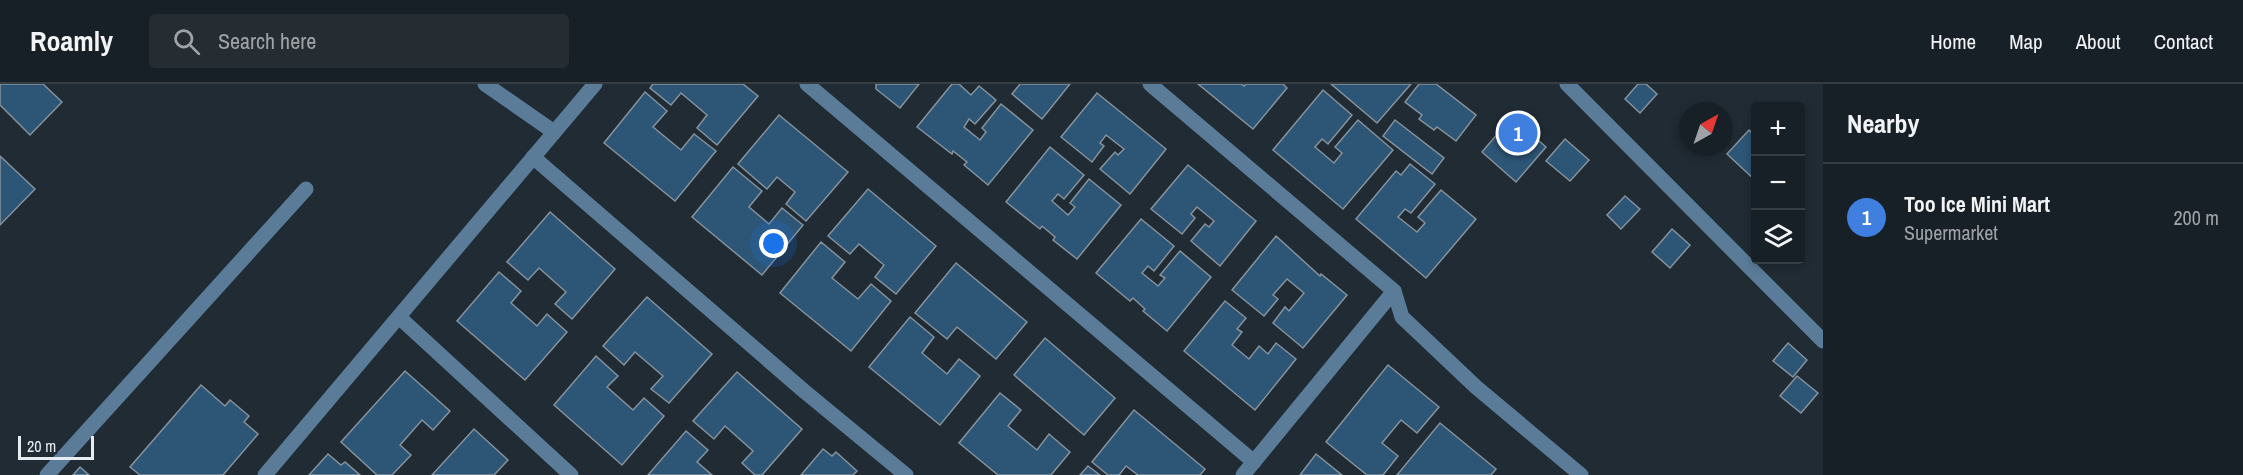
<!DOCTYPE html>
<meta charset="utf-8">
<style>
:root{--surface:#182027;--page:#252d33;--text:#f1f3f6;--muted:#9fa3a7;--line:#363e44;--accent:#ea580c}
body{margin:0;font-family:"Archivo Narrow",sans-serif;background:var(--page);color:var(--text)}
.controls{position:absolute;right:18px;top:18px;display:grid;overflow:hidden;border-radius:6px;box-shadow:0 3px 9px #0003}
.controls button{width:54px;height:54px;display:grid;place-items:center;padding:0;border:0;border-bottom:2px solid var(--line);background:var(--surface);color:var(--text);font:30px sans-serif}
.compass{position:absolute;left:1679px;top:18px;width:54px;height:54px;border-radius:50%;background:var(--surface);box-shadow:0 3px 9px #0003;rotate:40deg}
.scale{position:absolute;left:18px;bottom:15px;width:76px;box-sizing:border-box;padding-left:6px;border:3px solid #e5ecf2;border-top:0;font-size:16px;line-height:21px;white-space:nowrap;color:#e5ecf2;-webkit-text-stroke:4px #202b34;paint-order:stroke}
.you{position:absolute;left:774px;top:160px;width:21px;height:21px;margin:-15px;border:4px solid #fff;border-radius:50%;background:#1a73e8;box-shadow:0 0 0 9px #1a73e833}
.badge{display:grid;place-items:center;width:39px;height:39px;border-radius:50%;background:var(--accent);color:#fff;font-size:20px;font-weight:700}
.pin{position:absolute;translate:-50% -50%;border:3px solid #fff;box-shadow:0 2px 6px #0006}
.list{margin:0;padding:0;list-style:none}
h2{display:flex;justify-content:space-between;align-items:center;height:78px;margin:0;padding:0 24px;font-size:26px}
h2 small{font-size:20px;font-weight:400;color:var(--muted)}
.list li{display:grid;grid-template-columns:39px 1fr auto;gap:18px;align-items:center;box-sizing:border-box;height:108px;padding:0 24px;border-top:2px solid var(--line)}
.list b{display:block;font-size:22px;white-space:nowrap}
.list p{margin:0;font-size:20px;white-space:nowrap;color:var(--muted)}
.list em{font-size:20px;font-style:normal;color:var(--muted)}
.icon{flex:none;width:33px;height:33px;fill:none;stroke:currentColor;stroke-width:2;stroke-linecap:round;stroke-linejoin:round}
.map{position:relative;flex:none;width:1823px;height:391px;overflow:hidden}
header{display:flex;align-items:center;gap:36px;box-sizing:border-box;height:84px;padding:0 30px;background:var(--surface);border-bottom:2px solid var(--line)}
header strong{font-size:28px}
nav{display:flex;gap:33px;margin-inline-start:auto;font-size:21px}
.search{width:420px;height:54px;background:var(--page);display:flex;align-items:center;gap:15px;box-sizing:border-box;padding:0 21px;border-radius:6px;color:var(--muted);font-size:22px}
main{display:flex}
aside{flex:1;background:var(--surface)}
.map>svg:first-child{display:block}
</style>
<header>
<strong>Roamly</strong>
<div class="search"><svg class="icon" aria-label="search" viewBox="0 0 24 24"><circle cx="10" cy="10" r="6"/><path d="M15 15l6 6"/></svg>Search here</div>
<nav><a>Home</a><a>Map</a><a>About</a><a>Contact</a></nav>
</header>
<main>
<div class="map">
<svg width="1823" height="391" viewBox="0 0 1823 391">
<rect width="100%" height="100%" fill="#202b34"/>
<g fill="#2d5575" stroke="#85929d" stroke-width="1.5">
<path d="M0 0H43L62 18 30 51 0 21Z"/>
<path d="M653 0H743L758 12 717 61 697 44 707 31 681 9 671 21 650 4Z"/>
<path d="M876 0H919L900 24 876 5Z"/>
<path d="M952 0H959L971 11 979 2 996 16 975 40 969 35 964 43 980 56 986 48 982 44 1001 20 1033 46 988 101 964 81 967 78 953 67 952 70 917 43Z"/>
<path d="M1020 0H1070L1042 35 1012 10Z"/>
<path d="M1198 0H1241L1244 2 1246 0H1283L1287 4 1253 45Z"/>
<path d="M1331 0H1411L1377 39Z"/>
<path d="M1419 0H1436L1476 31 1456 57 1437 43 1434 46 1419 35 1422 31 1405 18Z"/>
<path d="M1638 0H1646L1657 10 1640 29 1625 15Z"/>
<path d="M1323 6 1352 31 1328 60 1322 55 1315 63 1334 79 1342 69 1335 63 1358 36 1393 66 1343 125 1273 66Z"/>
<path d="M645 8 667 27 653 43 681 66 694 50 716 67 675 117 604 59Z"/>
<path d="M1097 9 1166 65 1130 110 1100 85 1115 68 1118 71 1124 65 1106 51 1100 59 1104 62 1092 78 1061 53Z"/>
<path d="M779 31 848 88 806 137 786 120 795 108 777 93 767 105 738 80Z"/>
<path d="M1512 33 1546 63 1516 98 1482 68Z"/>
<path d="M1395 36 1444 74 1432 90 1383 52Z"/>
<path d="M1749 46 1756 53V97L1727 70Z"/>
<path d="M1565 55 1589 76 1570 97 1546 77Z"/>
<path d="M1050 63 1084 91 1064 115 1058 110 1052 117 1068 131 1075 123 1070 119 1089 95 1121 121 1077 175 1053 156 1055 153 1042 142 1040 145 1006 118Z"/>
<path d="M0 72 35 105 0 141Z"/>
<path d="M1410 80 1435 100 1411 129 1405 125 1398 133 1417 148 1425 139 1418 133 1441 106 1476 135 1426 194 1356 135 1396 87 1401 91Z"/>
<path d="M1188 81 1256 137 1220 182 1191 157 1205 140 1209 143 1214 137 1197 123 1191 130 1195 134 1182 150 1151 125Z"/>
<path d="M733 83 762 107 749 123 769 140 782 124 803 141 762 191 692 133Z"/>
<path d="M868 105 936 162 896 210 875 193 884 181 859 160 850 170 828 152Z"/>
<path d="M1625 112 1640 125 1621 145 1607 131Z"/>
<path d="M550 128 615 185 572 235 555 220 566 208 539 184 528 196 507 178Z"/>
<path d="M1141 135 1174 162 1154 187 1148 182 1142 189 1158 202 1165 194 1160 191 1180 167 1211 193 1167 247 1143 227 1145 225 1133 214 1130 217 1096 189Z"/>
<path d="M1672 145 1690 161 1670 184 1652 168Z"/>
<path d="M1276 152 1320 192 1321 190 1347 211 1303 264 1273 239 1285 223 1289 227 1304 209 1287 195 1273 211 1278 215 1264 232 1232 206Z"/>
<path d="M821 158 845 178 832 194 858 215 871 200 891 217 851 267 780 209Z"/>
<path d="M956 179 1027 238 996 275 957 243 947 255 915 229Z"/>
<path d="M499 188 521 207 511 219 537 242 547 230 567 248 525 296 457 237Z"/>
<path d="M647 213 712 270 669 319 651 305 663 292 635 268 624 281 603 262Z"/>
<path d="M1225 217 1246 234 1237 245 1242 248 1232 261 1249 275 1259 262 1268 270 1276 259 1296 275 1255 326 1184 267Z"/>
<path d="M910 233 934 253 922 269 947 290 959 275 980 292 940 341 869 283Z"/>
<path d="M1045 254 1115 314 1084 351 1014 291Z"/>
<path d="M1788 259 1807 276 1793 293 1773 277Z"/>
<path d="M596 272 618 292 607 303 633 326 644 314 664 332 622 381 554 321Z"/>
<path d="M1388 281 1439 323 1417 349 1401 336 1382 359 1398 372 1383 391H1367L1326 358Z"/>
<path d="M405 287 450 327 433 346 422 336 400 361 411 371 392 391H377L341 358Z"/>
<path d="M737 288 802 345 762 391H755L742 379 753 367 725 342 714 355 693 337Z"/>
<path d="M1797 292 1818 309 1801 329 1780 312Z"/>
<path d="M201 301 225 322 230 316 249 332 244 338 258 350 223 391H140L130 383Z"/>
<path d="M1000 309 1021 326 1008 342 1037 366 1049 350 1070 368 1051 391H998L959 359Z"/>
<path d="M1134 326 1205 385 1200 391H1138L1126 382 1119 391H1108L1092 378Z"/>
<path d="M1440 339 1496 385 1491 391H1397Z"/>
<path d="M474 345 508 376 494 391H432Z"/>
<path d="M686 347 708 366 697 378 712 391H648Z"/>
<path d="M823 365 832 372 836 368 857 387 853 391H801Z"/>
<path d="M328 370 341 381 345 378 360 391H309Z"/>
<path d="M1316 370 1342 391H1300Z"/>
<path d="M1088 382 1100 391H1080Z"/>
<path d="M80 383 89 391H73Z"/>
</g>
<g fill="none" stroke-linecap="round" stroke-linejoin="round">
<g stroke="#5a7c98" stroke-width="15">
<path d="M485 0 554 48"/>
<path d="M807 0 1254 378"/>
<path d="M1150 0 1394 207 1402 233 1476 303 1581 391"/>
<path d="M1567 0 1823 257"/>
<path d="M533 73 804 307 906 391"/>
<path d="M399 233 571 391"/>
<path d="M47 391 306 105"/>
<path d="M265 391 595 0"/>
<path d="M1243 391 1394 207"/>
</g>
</g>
</svg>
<div class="controls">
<button>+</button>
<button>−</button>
<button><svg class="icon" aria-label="layers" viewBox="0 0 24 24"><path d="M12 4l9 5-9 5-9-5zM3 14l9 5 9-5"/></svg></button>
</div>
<svg class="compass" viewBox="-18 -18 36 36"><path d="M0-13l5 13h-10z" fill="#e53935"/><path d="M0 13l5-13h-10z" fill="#9fa3a7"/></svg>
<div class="scale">20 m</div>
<div class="you"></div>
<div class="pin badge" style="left:1518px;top:49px;background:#3f7fe0">1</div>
</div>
<aside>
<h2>Nearby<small></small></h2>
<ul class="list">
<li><span class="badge" style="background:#3f7fe0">1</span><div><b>Too Ice Mini Mart</b><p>Supermarket</p></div><em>200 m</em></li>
</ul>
</aside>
</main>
